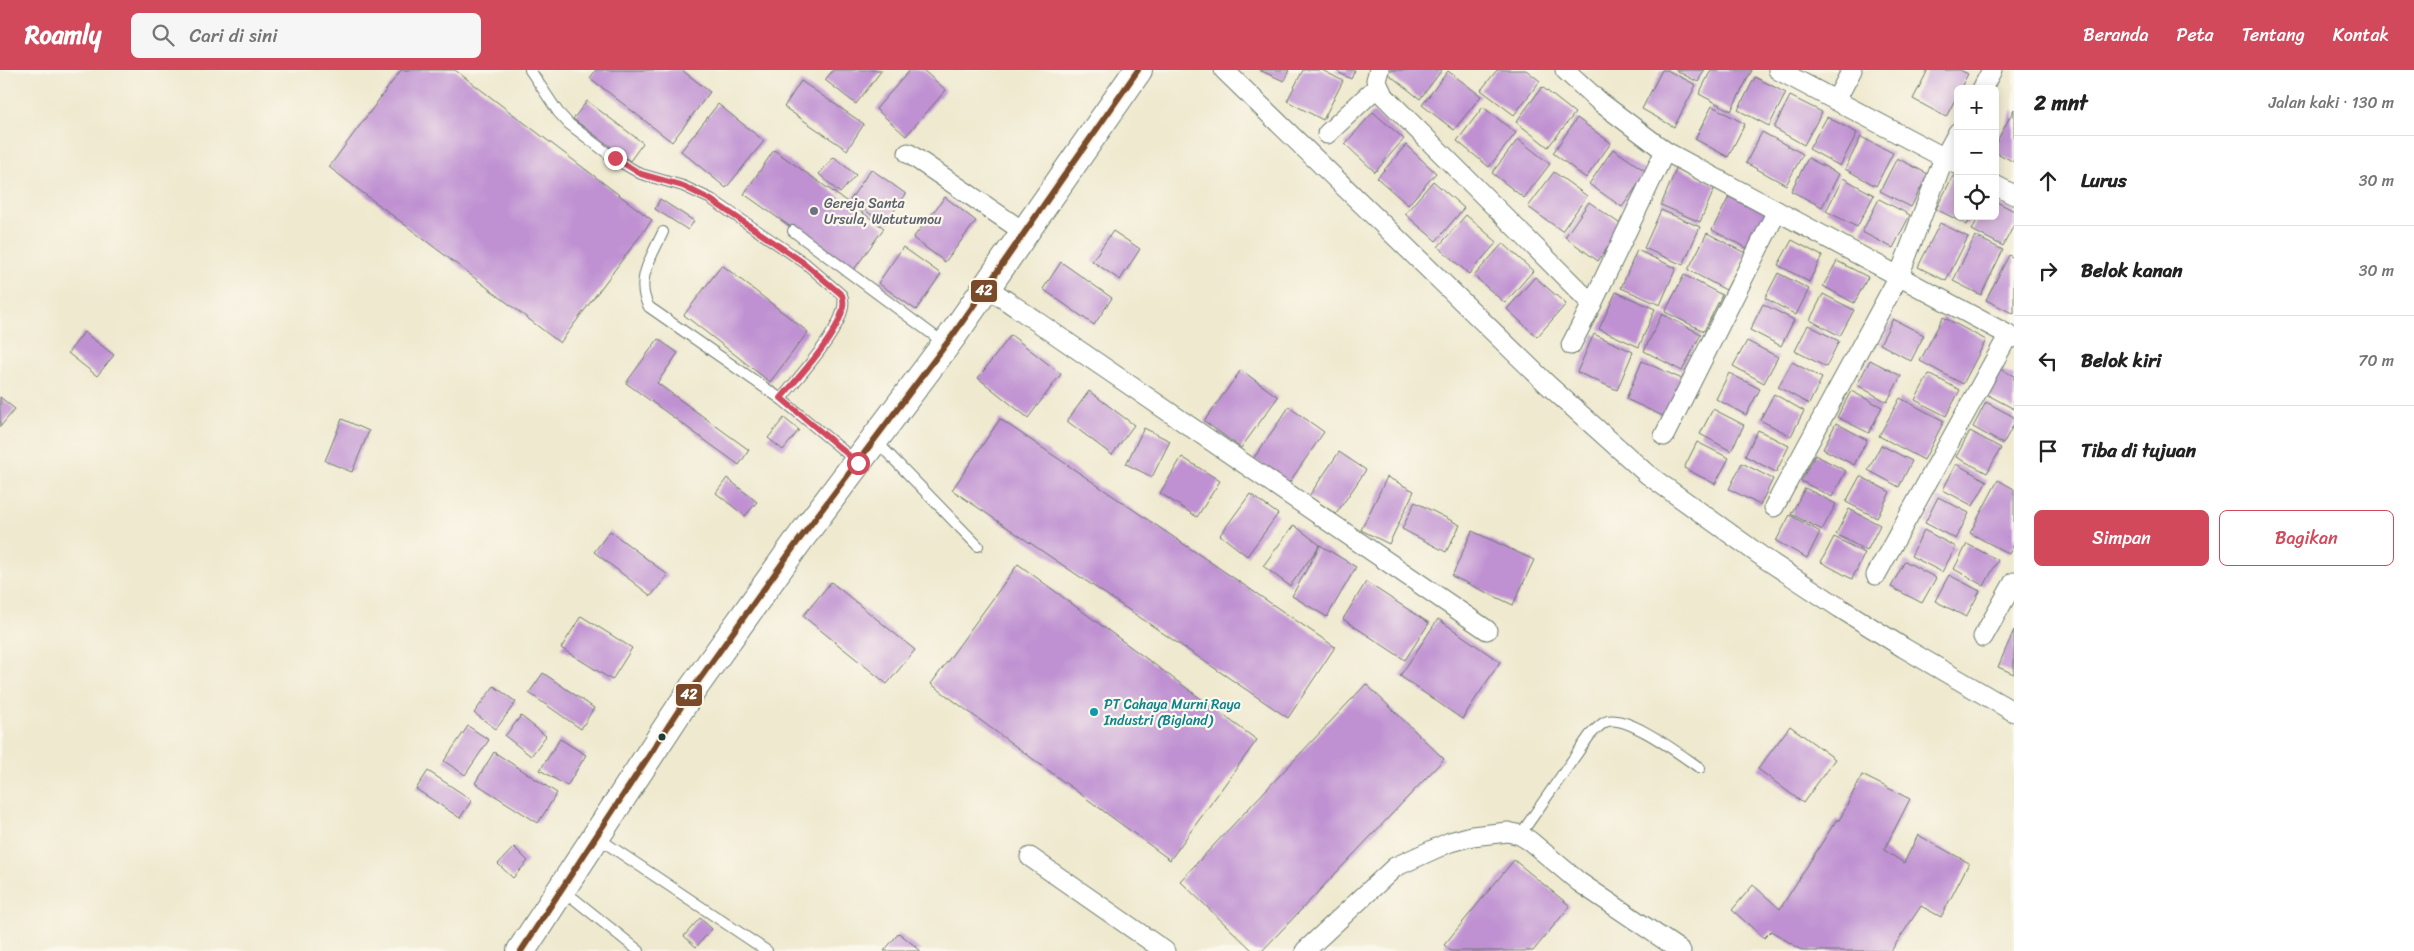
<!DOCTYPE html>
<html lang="id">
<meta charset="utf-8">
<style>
:root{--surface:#fff;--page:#f6f6f6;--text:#222;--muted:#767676;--line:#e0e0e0;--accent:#d1495b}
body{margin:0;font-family:Sriracha,sans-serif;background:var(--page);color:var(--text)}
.controls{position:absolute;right:15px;top:15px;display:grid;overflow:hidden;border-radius:8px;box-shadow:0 2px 12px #0003}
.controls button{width:45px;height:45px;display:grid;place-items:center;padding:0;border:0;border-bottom:1px solid var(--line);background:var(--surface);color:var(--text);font:25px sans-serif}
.stop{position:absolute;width:15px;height:15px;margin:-11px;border:4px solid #d1495b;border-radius:50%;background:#fff}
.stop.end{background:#d1495b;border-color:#fff;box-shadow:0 1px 5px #0008}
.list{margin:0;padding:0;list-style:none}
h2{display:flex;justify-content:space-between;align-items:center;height:65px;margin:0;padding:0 20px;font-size:21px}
h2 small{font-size:16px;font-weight:400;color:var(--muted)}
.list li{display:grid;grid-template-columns:32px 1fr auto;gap:15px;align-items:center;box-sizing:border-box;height:90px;padding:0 20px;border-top:1px solid var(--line)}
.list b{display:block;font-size:19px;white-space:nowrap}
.list em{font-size:16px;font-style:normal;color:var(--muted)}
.actions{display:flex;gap:10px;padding:15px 20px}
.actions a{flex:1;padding:11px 0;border:1px solid var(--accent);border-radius:8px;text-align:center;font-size:18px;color:var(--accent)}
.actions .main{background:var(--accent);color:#fff}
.icon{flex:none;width:28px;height:28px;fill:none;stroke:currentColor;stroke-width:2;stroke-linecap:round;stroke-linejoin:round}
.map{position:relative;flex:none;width:2014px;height:881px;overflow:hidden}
header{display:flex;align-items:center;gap:30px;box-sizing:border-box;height:70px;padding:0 25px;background:var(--accent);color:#fff}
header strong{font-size:24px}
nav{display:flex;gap:28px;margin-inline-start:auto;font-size:18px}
.search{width:350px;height:45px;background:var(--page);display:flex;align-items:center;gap:12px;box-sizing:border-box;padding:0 18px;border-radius:8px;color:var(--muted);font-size:19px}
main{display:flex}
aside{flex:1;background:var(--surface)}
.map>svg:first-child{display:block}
</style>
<header>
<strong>Roamly</strong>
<div class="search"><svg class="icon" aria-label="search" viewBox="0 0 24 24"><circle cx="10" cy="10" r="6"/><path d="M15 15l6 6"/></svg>Cari di sini</div>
<nav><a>Beranda</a><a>Peta</a><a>Tentang</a><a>Kontak</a></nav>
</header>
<main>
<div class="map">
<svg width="2014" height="881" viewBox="0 0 2014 881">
<rect width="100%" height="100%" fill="#fbf7ec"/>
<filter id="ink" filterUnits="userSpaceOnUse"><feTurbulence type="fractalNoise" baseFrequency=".02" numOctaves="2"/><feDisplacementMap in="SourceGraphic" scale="10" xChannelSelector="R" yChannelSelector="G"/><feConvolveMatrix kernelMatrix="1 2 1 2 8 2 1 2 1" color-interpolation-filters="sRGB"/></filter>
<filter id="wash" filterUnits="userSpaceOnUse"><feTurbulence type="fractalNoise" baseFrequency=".0096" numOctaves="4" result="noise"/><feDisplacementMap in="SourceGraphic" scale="20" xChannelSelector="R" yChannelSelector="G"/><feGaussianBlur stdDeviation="1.12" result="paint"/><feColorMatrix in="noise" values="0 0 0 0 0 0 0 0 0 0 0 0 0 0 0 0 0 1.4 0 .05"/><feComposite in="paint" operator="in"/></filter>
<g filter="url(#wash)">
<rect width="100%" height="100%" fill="#efe9cf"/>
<g id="blocks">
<g fill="#bf91d2">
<path d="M401 0H455L652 150 560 273 329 97Z"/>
<path d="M596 0H682L710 22 672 72 590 8Z"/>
<path d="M833 0H882L856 34 825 10Z"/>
<path d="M910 0H923L946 20 906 66 876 39Z"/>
<path d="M1259 0H1289L1284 11Z"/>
<path d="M1303 0H1322L1343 11 1323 50 1287 31Z"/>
<path d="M1334 0H1355L1351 9Z"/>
<path d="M1390 0H1442L1420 29 1387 3Z"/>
<path d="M1497 0H1526L1540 11 1514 45 1481 20Z"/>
<path d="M1662 0H1667L1696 15 1674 57 1642 39Z"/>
<path d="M1675 0H1704L1698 12Z"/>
<path d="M1711 0H1752L1731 41 1699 24Z"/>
<path d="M1928 0H1960L1968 4 1960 19H1958V24L1946 47 1913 29Z"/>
<path d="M1448 1 1481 26 1454 60 1422 35Z"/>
<path d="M1755 7 1786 23 1769 56 1738 40Z"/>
<path d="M801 11 864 54 847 80 784 37Z"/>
<path d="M1542 17 1575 43 1548 77 1516 52Z"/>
<path d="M1790 26 1822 42 1804 75 1774 58Z"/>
<path d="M587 31 643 73 630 91 573 49Z"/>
<path d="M718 34 764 71 726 118 681 81Z"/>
<path d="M1712 36 1745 54 1728 87 1695 69Z"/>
<path d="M1483 37 1516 63 1489 97 1457 71Z"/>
<path d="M2014 39V92L1995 82V75Z"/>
<path d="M1373 42 1404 69 1375 102 1345 74Z"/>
<path d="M1827 47 1857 63 1840 96 1809 79Z"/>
<path d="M1577 48 1611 73 1586 108 1553 83Z"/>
<path d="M1762 62 1803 84 1786 115 1746 93Z"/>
<path d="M1861 67 1893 83 1876 116 1845 99Z"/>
<path d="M1518 69 1550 94 1524 128 1492 103Z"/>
<path d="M1406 75 1436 103 1408 135 1377 108Z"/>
<path d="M1613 79 1647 102 1622 137 1589 114Z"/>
<path d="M774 80 884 158 853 201 744 124Z"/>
<path d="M834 87 856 105 840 123 819 104Z"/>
<path d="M1808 88 1839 104 1822 137 1791 121Z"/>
<path d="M1897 88 1928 104 1911 137 1880 121Z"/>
<path d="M1677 97 1716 115 1700 152 1661 135Z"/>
<path d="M871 99 906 124 885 154 850 130Z"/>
<path d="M1554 102 1587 126 1562 161 1528 137Z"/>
<path d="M1953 106 1958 109V146H1972L1967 155 1936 139Z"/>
<path d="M1843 108 1874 125 1857 157 1826 141Z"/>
<path d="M1433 111 1464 138 1436 171 1405 144Z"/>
<path d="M1731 123 1769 143 1750 180 1712 160Z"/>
<path d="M945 127 976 151 945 192 913 168Z"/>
<path d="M660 129 694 151 688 160 655 139Z"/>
<path d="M1879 129 1910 145 1893 178 1862 162Z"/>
<path d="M1995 131 2014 141V155L2003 176 1972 160 1979 146H1995Z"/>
<path d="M1589 132 1623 156 1598 191 1565 167Z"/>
<path d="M1661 140 1700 157 1683 195 1644 178Z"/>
<path d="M1466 145 1497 172 1469 204 1438 177Z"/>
<path d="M1940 153 1968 167 1946 211 1918 197Z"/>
<path d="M1113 161 1140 179 1120 210 1092 191Z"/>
<path d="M1707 163 1745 183 1726 220 1688 200Z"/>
<path d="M1975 166 2003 180 1981 225 1953 211Z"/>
<path d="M1792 170 1822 186 1809 212 1778 195Z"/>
<path d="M1503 173 1533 201 1505 233 1474 206Z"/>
<path d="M903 177 941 204 916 240 878 213Z"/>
<path d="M1637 180 1676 198 1660 235 1621 218Z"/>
<path d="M2009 185 2014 188V244L1986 230Z"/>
<path d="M1837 191 1868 207 1854 233 1823 216Z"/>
<path d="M1061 192 1112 228 1094 255 1043 219Z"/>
<path d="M722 195 808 262 770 312 684 245Z"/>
<path d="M1778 203 1809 219 1796 245 1765 228Z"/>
<path d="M1684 205 1722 225 1704 261 1665 242Z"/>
<path d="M1535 207 1566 234 1537 267 1507 239Z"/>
<path d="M1616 222 1655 239 1639 277 1599 259Z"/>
<path d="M1823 224 1854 240 1840 266 1810 250Z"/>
<path d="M1763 234 1794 250 1781 276 1750 260Z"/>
<path d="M1662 244 1701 264 1682 301 1644 281Z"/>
<path d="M1943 247 1986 270 1963 314 1920 291Z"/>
<path d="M1893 249 1924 265 1911 291 1880 274Z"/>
<path d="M1808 255 1839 271 1826 297 1795 281Z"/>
<path d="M84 262 114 285 97 306 68 283Z"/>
<path d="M1594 264 1633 282 1617 320 1577 302Z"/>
<path d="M1011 265 1061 304 1028 348 978 308Z"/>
<path d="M658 269 678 283 657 313 749 380 739 395 626 313Z"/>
<path d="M1747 271 1778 287 1764 313 1733 296Z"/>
<path d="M1870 290 1901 306 1887 332 1857 315Z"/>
<path d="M1642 291 1682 309 1665 347 1626 329Z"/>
<path d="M1792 292 1822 308 1809 334 1778 317Z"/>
<path d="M2000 299 2014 306V339L1986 324Z"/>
<path d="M1241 300 1278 327 1241 378 1204 351Z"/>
<path d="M1729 303 1760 319 1746 345 1716 329Z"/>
<path d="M1929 304 1960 320 1946 346 1915 330Z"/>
<path d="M1089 321 1134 355 1112 385 1067 351Z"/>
<path d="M1851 321 1882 337 1869 363 1837 347Z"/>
<path d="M1774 324 1804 341 1791 366 1760 350Z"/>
<path d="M0 327 15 339 0 357Z"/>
<path d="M1900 328 1944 351 1924 390 1879 366Z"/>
<path d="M1986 332 2014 347V354L2003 374 1973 357Z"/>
<path d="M1289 337 1324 362 1289 413 1253 389Z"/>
<path d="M1713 339 1744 355 1731 381 1700 364Z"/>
<path d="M784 348 799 360 783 380 768 368Z"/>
<path d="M342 349 369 361 352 402 325 391Z"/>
<path d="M1000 349 1335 577 1288 648 952 420Z"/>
<path d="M1836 353 1867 370 1854 395 1823 379Z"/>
<path d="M1144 358 1170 371 1152 407 1126 394Z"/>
<path d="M1758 360 1789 376 1776 402 1745 386Z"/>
<path d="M1970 361 2001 378 1987 403 1956 387Z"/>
<path d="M1697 372 1729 388 1715 414 1684 398Z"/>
<path d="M1881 375 1912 391 1899 417 1868 400Z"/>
<path d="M1339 382 1366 400 1336 444 1309 426Z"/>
<path d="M1815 385 1846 401 1832 427 1801 411Z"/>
<path d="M1182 387 1220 411 1197 447 1160 423Z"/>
<path d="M1742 393 1773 409 1760 435 1729 419Z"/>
<path d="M1956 394 1987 411 1973 436 1943 420Z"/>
<path d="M1860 406 1890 422 1877 448 1846 432Z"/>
<path d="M1387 407 1414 421 1389 474 1361 460Z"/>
<path d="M727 408 757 432 745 446 716 423Z"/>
<path d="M1998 410 2014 419V474L2009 484 1970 463Z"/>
<path d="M1805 418 1836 434 1822 460 1791 444Z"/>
<path d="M1250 424 1278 444 1247 486 1220 465Z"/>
<path d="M1938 427 1969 443 1956 469 1925 453Z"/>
<path d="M1415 432 1460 455 1446 482 1402 459Z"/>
<path d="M1849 439 1880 455 1867 481 1836 464Z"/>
<path d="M1790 445 1820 462 1807 488 1776 471Z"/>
<path d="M1294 455 1320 475 1356 497 1327 547 1292 526 1320 475 1290 516 1263 496Z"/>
<path d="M1924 460 1956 477 1942 502 1911 486Z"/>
<path d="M610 461 668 505 651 526 594 482Z"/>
<path d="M1472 461 1534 490 1513 535 1452 506Z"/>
<path d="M1834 467 1865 483 1852 509 1821 492Z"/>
<path d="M1967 474 1998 490 1984 516 1954 499Z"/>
<path d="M1905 491 1936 508 1922 533 1891 517Z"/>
<path d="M1018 494 1257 670 1170 790 931 614Z"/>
<path d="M1949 505 1980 521 1966 547 1935 531Z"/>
<path d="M831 512 915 580 887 614 803 546Z"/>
<path d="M1366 512 1429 553 1405 590 1343 549Z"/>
<path d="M581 546 632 578 612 610 561 578Z"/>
<path d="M1438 549 1500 592 1462 649 1400 606Z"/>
<path d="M2014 560V604L1998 597Z"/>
<path d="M543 603 594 638 581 659 529 623Z"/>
<path d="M1366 614 1444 689 1262 881H1253L1180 811Z"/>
<path d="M494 616 516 632 496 659 474 643Z"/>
<path d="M521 646 546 666 531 686 505 666Z"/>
<path d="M468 656 489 670 465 705 444 691Z"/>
<path d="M1790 656 1835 689 1803 733 1758 699Z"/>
<path d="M560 669 586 685 567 716 540 700Z"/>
<path d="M494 682 557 723 538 753 475 713Z"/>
<path d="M428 701 472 730 460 748 416 719Z"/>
<path d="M1862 705 1910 729 1884 780 1904 793 1918 765 1969 793 1941 847 1921 836 1891 881H1803L1771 861 1764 868 1732 840 1753 815 1780 839 1837 749 1839 751Z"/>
<path d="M514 777 528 791 513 808 498 794Z"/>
<path d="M1514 790 1570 836 1533 881H1451L1444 875Z"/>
<path d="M700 848 712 859 696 877 684 866Z"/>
<path d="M899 863 921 881H884Z"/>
</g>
</g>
</g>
<g filter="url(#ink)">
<use href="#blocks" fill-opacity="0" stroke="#68796a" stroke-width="1"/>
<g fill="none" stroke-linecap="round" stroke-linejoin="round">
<g stroke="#68796a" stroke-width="12">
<g id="service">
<path d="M530 0 558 42 569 54 615 89 641 104 683 116 711 129 805 193 842 225C853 250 797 308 781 329L856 391"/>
<path d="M793 161 944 273"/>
<path d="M663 162C652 186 634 211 649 237L781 329"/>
<path d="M876 371 978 476"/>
<path d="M1520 765 1590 665C1594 661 1600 655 1605 652 1625 642 1682 686 1700 698"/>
<path d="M598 768 767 881"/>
<path d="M563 820 639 881"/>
</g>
</g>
<g stroke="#68796a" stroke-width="21">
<g id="minor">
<path d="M1224 0 1547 314 1647 404 1764 488 1840 538 1904 578 2014 642"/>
<path d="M1379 0 1376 10 1383 25 1592 234 1665 81"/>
<path d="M1565 0 1600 32 1665 81 2014 268"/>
<path d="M1778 0 1958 95"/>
<path d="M1982 19 1992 0"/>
<path d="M1836 30 1852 0"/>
<path d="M1327 64 1378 16"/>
<path d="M908 83 1024 162"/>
<path d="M1995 115 2014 125"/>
<path d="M985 216 1487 560"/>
<path d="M1571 275 1592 234"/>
<path d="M1664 366 1777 141"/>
<path d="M1774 437 1899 206 1944 88 1958 62"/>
<path d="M1876 505 2008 266"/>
<path d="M1983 567 2014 512"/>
<path d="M1030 787 1165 881"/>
<path d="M1305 881 1395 797 1450 772 1472 766 1508 762 1520 765 1530 771 1579 812 1681 881"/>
</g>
</g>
<g stroke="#68796a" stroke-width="30">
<path id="trunk" d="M521 881 694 617 796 474 953 265 1138 0"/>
</g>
<use href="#service" stroke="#fff" stroke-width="10"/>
<use href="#minor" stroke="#fff" stroke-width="19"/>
<use href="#trunk" stroke="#fff" stroke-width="28"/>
<g stroke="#fbf7ec" stroke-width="10">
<path id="bus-1" d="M521 881 694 617 796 474 953 265 1138 0"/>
</g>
<use href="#bus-1" stroke="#7a4b2a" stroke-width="6"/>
</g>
</g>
<g fill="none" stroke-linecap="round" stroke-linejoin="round" filter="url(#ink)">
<path stroke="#d1495b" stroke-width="6" d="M615 88 641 104 683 116 711 130 804 193 842 225C853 251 797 308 781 328L858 393"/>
</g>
<circle fill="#6b7280" stroke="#fbf7ec" stroke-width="2" cx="814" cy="141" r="5"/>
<circle fill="#0f9aa8" stroke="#fbf7ec" stroke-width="2" cx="1094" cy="642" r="5"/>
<circle fill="#1f3d34" stroke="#fbf7ec" stroke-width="2" cx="662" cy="667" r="4.5"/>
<g text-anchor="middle" stroke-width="4.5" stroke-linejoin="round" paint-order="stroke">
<g font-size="14" fill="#5b616d" stroke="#fbf7ec" text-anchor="start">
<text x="824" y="138">Gereja Santa<tspan x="824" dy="16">Ursula, Watutumou</tspan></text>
</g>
<g font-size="14" fill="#0d838f" stroke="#fbf7ec" text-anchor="start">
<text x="1104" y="639">PT Cahaya Murni Raya<tspan x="1104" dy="16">Industri (Bigland)</tspan></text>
</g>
</g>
<g stroke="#fbf7ec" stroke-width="2">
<rect x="970" y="209" width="28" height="24" rx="5" fill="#7a4b2a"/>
<rect x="675" y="613" width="28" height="24" rx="5" fill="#7a4b2a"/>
</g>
<g font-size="14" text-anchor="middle" font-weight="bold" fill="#fff">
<text x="984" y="225">42</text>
<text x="689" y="629">42</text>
</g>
</svg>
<div class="controls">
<button>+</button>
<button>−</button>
<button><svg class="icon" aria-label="locate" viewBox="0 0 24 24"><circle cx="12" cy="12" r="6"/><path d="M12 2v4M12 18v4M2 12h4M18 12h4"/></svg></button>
</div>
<div class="stop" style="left:858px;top:393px"></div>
<div class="stop end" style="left:615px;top:88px"></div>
</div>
<aside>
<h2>2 mnt<small>Jalan kaki · 130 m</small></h2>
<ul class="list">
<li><svg class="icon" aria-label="ahead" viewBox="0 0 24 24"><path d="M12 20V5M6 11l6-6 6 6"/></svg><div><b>Lurus</b></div><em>30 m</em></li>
<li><svg class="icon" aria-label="right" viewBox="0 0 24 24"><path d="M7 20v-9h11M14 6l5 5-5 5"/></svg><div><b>Belok kanan</b></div><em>30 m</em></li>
<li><svg class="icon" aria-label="left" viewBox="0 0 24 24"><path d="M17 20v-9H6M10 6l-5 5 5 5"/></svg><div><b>Belok kiri</b></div><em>70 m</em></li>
<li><svg class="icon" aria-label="arrive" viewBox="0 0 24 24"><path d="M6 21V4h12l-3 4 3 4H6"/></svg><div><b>Tiba di tujuan</b></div></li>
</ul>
<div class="actions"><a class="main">Simpan</a><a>Bagikan</a></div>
</aside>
</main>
